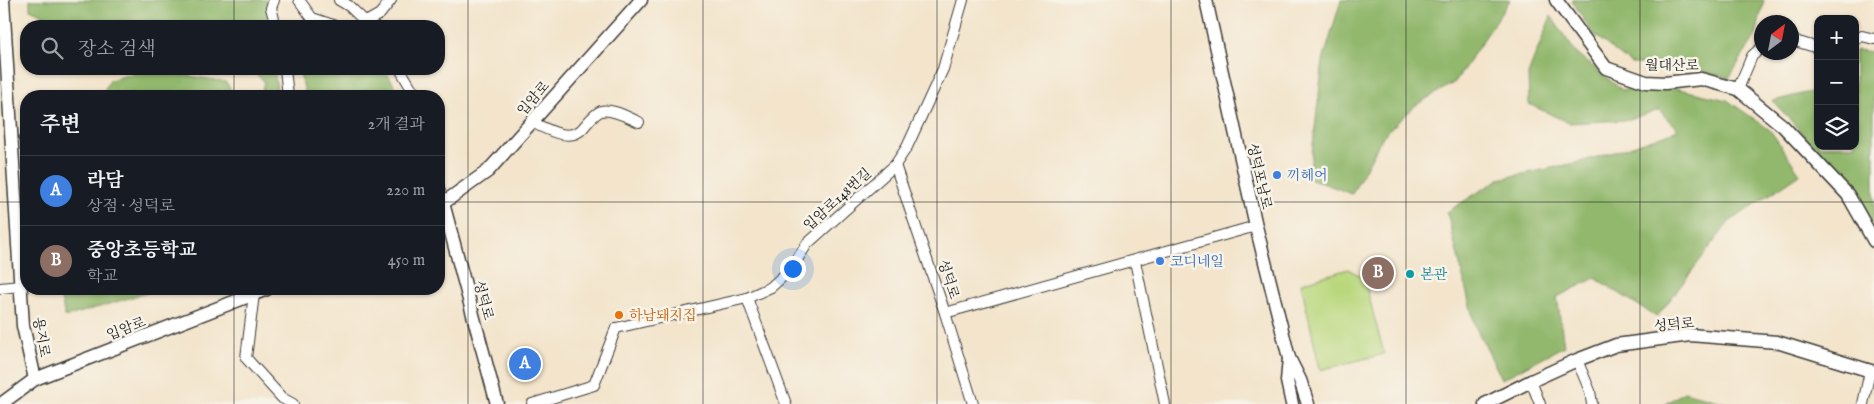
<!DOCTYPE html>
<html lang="ko">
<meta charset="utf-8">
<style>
:root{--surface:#171b24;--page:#242831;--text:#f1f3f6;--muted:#9ea1a6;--line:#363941;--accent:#7c3aed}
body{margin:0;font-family:"IM FELL English","Noto Serif KR",serif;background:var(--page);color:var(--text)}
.controls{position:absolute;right:15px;top:15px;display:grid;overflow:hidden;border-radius:10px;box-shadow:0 1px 4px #0004}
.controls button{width:45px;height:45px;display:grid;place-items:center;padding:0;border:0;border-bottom:1px solid var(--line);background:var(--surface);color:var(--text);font:25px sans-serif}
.compass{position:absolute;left:1754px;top:15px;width:45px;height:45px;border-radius:50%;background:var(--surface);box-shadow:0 1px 4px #0004;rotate:32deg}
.you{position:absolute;left:792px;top:268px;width:18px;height:18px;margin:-12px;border:4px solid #fff;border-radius:50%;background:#1a73e8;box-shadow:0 0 0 8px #1a73e833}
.badge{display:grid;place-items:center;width:32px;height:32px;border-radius:50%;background:var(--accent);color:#fff;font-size:16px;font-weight:700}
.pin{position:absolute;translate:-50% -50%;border:2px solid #fff;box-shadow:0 1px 5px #0006}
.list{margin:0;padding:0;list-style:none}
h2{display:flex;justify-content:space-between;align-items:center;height:65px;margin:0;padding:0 20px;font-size:21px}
h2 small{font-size:16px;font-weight:400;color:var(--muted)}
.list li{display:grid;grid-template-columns:32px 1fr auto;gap:15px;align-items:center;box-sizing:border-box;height:70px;padding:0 20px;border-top:1px solid var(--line)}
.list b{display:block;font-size:19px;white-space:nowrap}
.list p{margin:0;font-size:16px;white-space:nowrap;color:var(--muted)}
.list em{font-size:16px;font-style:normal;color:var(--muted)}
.icon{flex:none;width:28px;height:28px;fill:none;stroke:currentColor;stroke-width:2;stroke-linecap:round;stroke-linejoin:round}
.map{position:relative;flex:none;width:1874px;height:404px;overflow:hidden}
.search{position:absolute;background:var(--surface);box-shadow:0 1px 4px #0004;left:20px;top:20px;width:425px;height:55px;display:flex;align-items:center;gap:12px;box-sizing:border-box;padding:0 18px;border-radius:20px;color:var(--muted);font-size:19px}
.panel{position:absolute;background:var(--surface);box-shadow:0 1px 4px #0004;left:20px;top:90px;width:425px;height:205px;border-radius:20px}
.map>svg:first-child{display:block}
</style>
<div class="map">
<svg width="1874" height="404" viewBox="0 0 1874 404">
<rect width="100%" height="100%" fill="#f7f3e8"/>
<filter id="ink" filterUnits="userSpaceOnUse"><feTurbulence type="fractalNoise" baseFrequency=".02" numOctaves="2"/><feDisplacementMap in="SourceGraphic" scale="10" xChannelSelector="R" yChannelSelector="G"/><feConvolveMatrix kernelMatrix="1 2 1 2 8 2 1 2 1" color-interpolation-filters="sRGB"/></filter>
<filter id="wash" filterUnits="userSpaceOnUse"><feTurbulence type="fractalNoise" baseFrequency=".0096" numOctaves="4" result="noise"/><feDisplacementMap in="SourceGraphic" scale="20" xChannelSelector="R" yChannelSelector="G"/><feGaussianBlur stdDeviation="1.12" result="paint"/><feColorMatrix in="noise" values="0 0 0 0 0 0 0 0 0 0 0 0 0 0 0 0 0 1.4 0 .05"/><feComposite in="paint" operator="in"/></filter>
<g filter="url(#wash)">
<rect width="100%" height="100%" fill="#f3e4cb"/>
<path fill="#b9d87e" stroke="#6a7a4d" d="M1348 269 1364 278 1384 354 1320 370 1301 283Z"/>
<g fill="#92b86d" stroke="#576a44">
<path d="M30 0H269L270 26H67L30 9Z"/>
<path d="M1341 0H1510L1455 82 1416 105 1383 136 1352 194 1309 178 1323 61Z"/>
<path d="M1572 0H1764L1756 35 1729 78 1673 64H1631L1591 32Z"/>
<path d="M1551 16 1576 53 1622 90 1661 85 1727 100 1770 130 1800 174 1729 222 1657 317 1595 278 1557 297 1564 346 1502 379 1475 326 1447 212 1499 179 1580 162 1621 150 1678 130 1659 110 1626 120 1569 123 1529 104 1528 74Z"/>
<path d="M1857 50 1874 52V224L1842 177 1773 101 1818 90V146H1855V51Z"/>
<path d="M147 69 226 82 235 96H101L110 80Z"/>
<path d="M250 69H274L278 96H261L264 81Z"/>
<path d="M299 69H384L402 96H306Z"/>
<path d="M59 289H160L65 317Z"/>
<path d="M1684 392 1729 404H1665Z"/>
</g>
</g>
<g filter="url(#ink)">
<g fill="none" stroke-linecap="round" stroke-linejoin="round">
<g stroke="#3c3a36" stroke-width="12">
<g id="minor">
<path d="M274 0 271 8 276 26"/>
<path d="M299 0 312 18 336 26"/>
<path d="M339 0 349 6 370 26"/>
<path d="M359 26 380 14 391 0"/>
<path d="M1792 40 1818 48"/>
<path d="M1855 40 1862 36 1874 39"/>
<path d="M285 69 288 96"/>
<path d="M400 69 416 96"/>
<path d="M1738 89 1752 56 1762 47"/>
<path d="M532 122C546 129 570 143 583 128 588 122 594 114 601 111 612 108 629 118 639 122"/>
<path d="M895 165 945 313 973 404"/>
<path d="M439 187 443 203"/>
<path d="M1135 261 1165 404"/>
<path d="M0 288 21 286"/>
<path d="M254 294 246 358 282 398 293 404"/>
<path d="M747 298 786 404"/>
<path d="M945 313 1256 226"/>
<path d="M1577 360 1590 391 1592 404"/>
<path d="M1531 381 1540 404"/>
<path d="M532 404 594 385 616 328 747 298 771 287 791 269 807 244 895 165 907 147 943 69 963 0"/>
<path d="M1863 404 1870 371"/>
</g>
</g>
<g stroke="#3c3a36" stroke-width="15">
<g id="tertiary">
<path d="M3 0 23 326 35 379"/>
<path d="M1206 0 1256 226 1289 358 1300 380 1308 404"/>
<path d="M1556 0 1606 68 1646 82 1665 83 1701 79 1738 89 1783 126 1848 195 1874 241"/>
<path d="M443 203 497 404"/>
<path d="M439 206 488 171 641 0"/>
<path d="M1289 358 1287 381 1292 404"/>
<path d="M1 404 35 379 267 289"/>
<path d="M1485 404 1531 381 1577 360 1616 345 1690 335 1777 342 1874 372"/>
</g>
</g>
<use href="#minor" stroke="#fff" stroke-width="10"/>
<use href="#tertiary" stroke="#fff" stroke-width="12"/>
</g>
</g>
<path fill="none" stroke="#1c1c1c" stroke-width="1" stroke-opacity="0.55" d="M234 0V26M468 0V404M703 0V404M937 0V404M1171 0V404M1406 0V404M1640 0V404M234 69V96M0 202H26M439 202H1874M234 289V404"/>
<g fill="#3f7fe0" stroke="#f7f3e8" stroke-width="2">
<circle cx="1277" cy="175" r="5"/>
<circle cx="1160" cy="261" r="5"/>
</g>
<circle fill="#0f9aa8" stroke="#f7f3e8" stroke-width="2" cx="1410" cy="274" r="5"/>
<circle fill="#e8710a" stroke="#f7f3e8" stroke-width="2" cx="619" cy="315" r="5"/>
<g text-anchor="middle" stroke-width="5" stroke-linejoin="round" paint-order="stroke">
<g font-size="14" fill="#1c1c1c" stroke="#f7f3e8">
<text x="1672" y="70">월대산로</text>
<text transform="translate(533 98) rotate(-49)" y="5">입암로</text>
<text transform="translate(1260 176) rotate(77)" y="5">성덕포남로</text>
<text transform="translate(837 199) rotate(-42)" y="5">입암로148번길</text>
<text transform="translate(949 279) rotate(72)" y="5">성덕로</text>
<text transform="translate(484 300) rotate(75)" y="5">성덕로</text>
<text transform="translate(1674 324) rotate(-5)" y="5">성덕로</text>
<text transform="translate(126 328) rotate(-21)" y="5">입암로</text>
<text transform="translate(42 337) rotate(80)" y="5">용지로</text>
</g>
<g font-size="14" fill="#366cbe" stroke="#f7f3e8" text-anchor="start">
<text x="1287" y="180">끼헤어</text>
<text x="1170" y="266">코디네일</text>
</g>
<g font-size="14" fill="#0d838f" stroke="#f7f3e8" text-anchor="start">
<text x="1420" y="279">본관</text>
</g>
<g font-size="14" fill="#c56008" stroke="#f7f3e8" text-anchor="start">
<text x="629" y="320">하남돼지집</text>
</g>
</g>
</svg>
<div class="controls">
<button>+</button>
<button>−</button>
<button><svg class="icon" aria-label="layers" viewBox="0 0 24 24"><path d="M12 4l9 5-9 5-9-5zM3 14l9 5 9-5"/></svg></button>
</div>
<svg class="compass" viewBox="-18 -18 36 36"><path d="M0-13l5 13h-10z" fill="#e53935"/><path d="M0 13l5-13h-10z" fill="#9ea1a6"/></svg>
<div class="you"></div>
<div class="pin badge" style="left:525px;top:364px;background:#3f7fe0">A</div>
<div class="pin badge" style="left:1378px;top:273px;background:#8d6e63">B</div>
<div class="search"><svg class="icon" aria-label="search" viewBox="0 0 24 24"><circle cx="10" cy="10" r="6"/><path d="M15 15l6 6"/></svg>장소 검색</div>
<section class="panel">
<h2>주변<small>2개 결과</small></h2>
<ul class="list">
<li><span class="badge" style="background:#3f7fe0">A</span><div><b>라담</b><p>상점 · 성덕로</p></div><em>220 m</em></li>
<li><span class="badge" style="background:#8d6e63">B</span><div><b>중앙초등학교</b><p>학교</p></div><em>450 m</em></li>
</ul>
</section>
</div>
